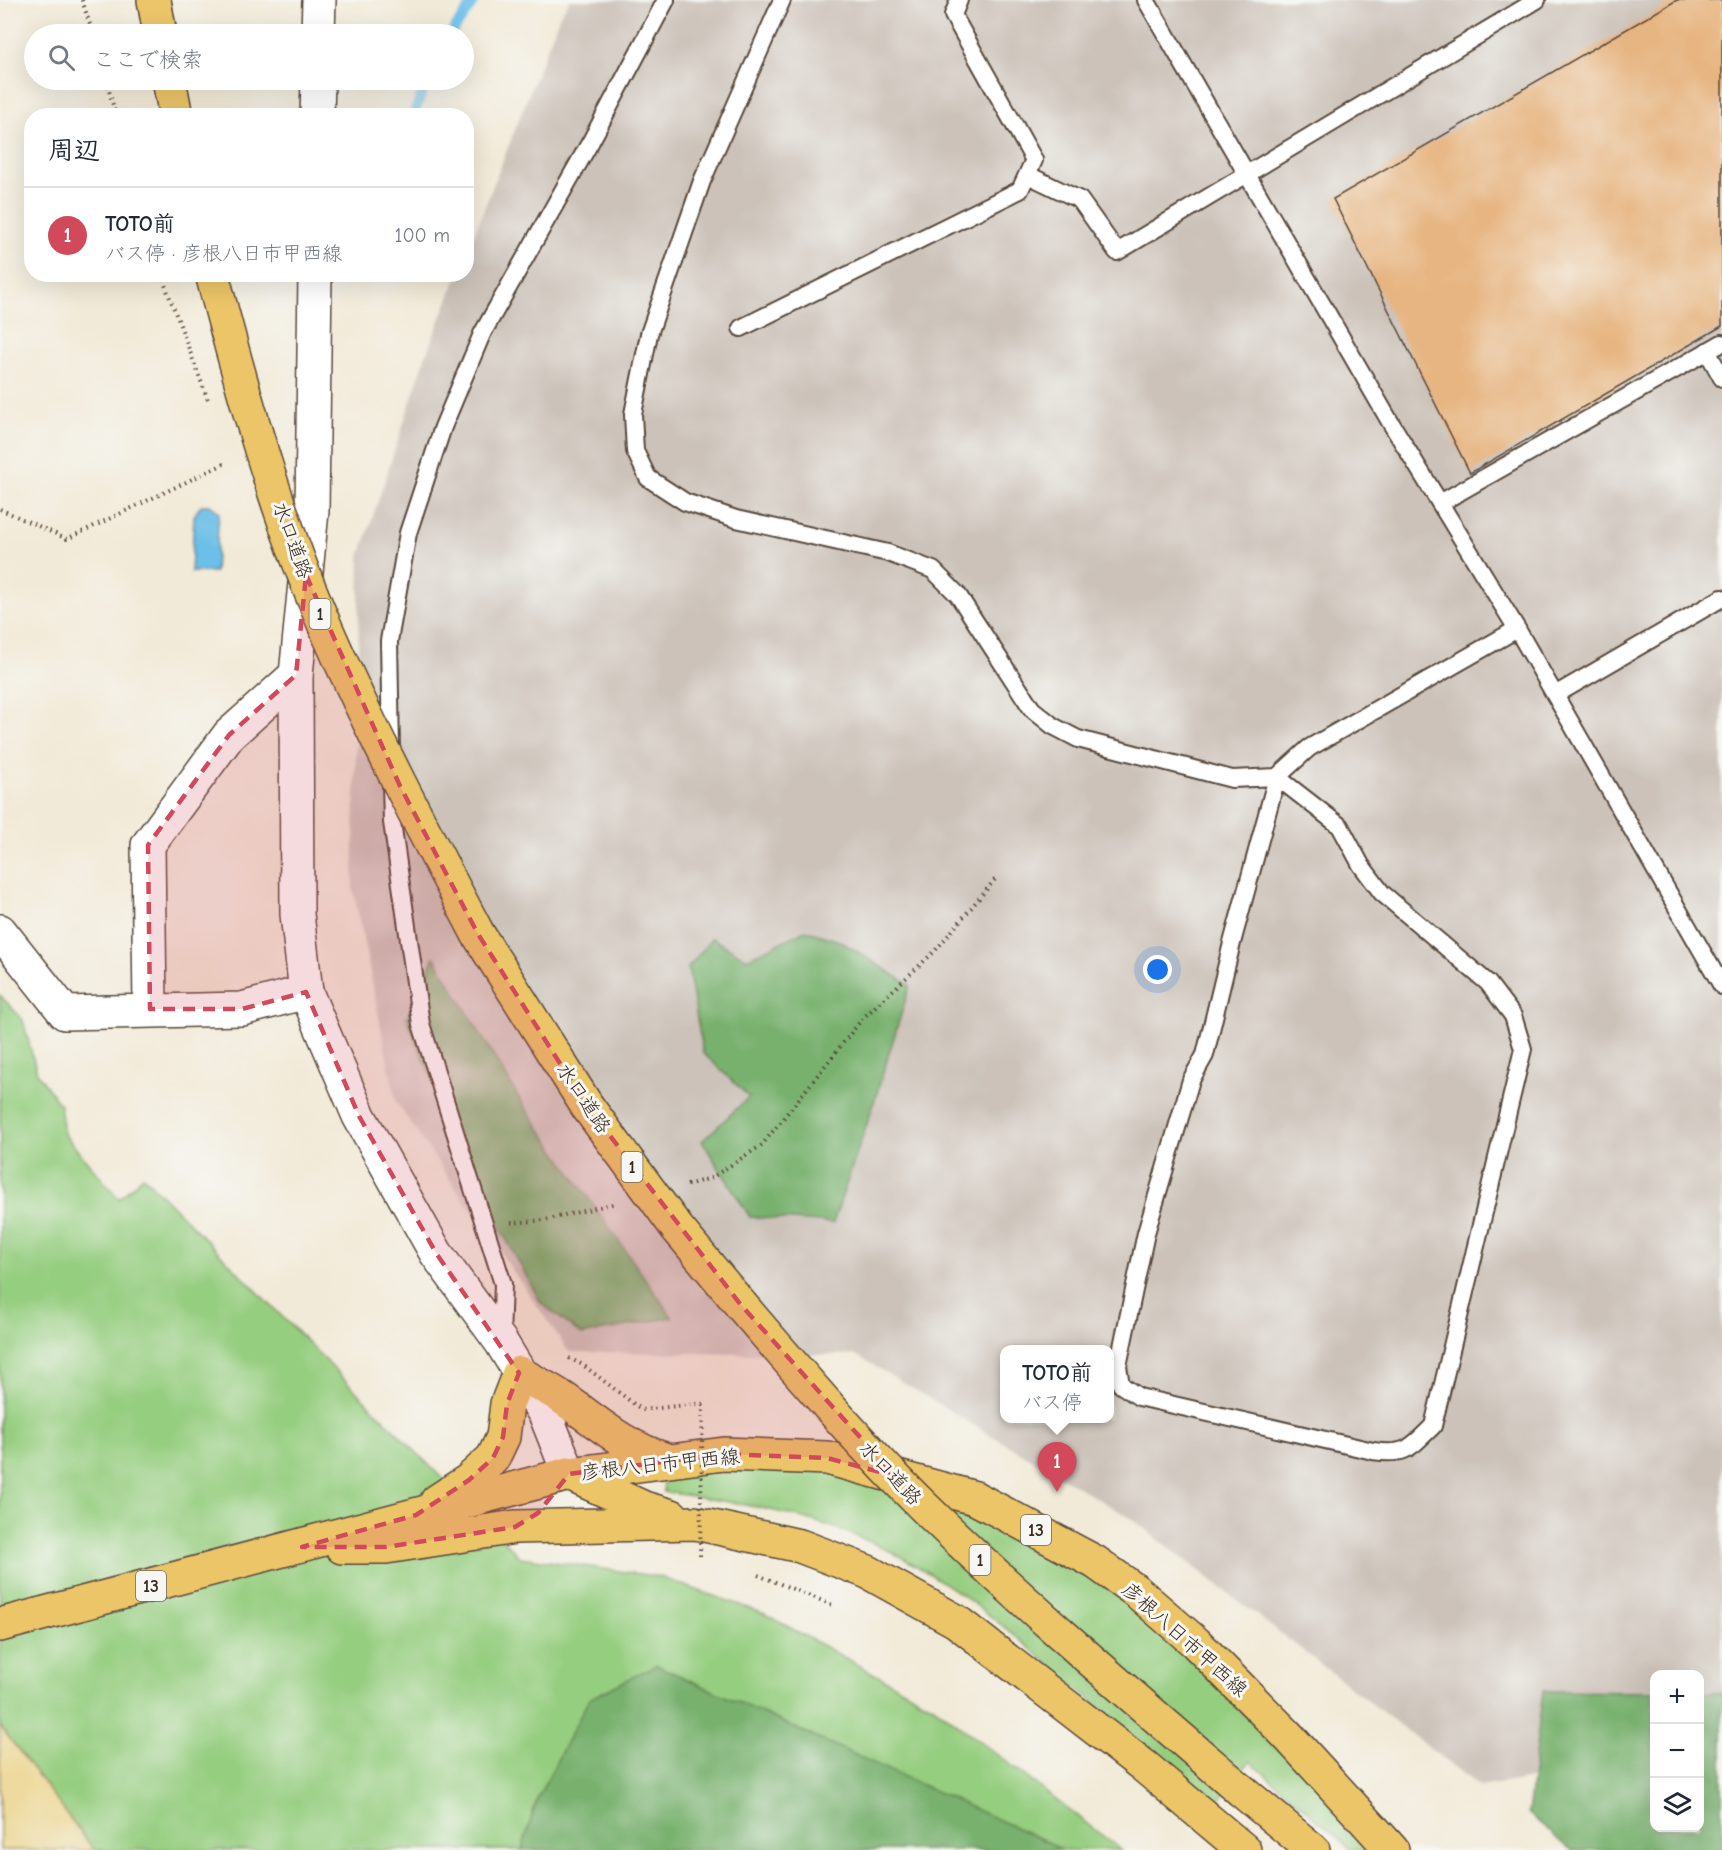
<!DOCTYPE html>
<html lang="ja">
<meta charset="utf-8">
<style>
:root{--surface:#fff;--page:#f2f2f3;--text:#1f2937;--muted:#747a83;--line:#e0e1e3;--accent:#d1495b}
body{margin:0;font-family:"Comic Neue","Klee One",sans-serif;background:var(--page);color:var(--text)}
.controls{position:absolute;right:18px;bottom:18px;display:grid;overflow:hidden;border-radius:12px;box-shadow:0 6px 24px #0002}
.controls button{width:54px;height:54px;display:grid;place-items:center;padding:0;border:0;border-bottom:2px solid var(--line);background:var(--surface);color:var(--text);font:30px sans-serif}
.you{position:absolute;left:1158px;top:970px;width:21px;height:21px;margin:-15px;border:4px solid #fff;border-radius:50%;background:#1a73e8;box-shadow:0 0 0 9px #1a73e833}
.badge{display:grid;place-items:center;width:39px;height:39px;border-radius:50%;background:var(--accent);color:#fff;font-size:20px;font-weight:700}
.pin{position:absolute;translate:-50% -50px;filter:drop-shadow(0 2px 3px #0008)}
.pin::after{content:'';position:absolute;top:32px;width:21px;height:18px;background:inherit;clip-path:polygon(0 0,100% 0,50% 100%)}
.popup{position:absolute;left:1000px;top:1345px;width:114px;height:78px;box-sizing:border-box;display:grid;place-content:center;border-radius:12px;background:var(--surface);filter:drop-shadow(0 2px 4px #0005);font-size:20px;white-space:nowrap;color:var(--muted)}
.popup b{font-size:22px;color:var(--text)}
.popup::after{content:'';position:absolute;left:50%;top:100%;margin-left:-12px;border:12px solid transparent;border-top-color:var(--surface)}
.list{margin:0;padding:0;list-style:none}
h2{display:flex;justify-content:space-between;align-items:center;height:78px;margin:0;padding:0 24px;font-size:26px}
h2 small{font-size:20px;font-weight:400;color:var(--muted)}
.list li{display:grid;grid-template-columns:39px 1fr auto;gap:18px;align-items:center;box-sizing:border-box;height:96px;padding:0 24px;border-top:2px solid var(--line)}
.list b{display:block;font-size:22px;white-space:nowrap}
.list p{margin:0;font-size:20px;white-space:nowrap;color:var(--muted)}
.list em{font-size:20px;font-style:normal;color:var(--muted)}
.icon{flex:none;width:33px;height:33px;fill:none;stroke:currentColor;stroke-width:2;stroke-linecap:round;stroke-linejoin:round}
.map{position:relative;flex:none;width:1722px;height:1850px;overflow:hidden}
.search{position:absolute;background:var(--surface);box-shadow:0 6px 24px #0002;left:24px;top:24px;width:450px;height:66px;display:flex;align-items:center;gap:15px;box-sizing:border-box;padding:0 21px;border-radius:33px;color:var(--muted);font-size:22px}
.panel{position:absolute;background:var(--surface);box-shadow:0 6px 24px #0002;left:24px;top:108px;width:450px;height:174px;border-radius:24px}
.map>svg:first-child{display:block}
</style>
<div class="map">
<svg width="1722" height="1850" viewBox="0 0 1722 1850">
<rect width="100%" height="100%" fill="#f6f6f2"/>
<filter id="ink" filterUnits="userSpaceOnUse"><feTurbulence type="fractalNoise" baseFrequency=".0167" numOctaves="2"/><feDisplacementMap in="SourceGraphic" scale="12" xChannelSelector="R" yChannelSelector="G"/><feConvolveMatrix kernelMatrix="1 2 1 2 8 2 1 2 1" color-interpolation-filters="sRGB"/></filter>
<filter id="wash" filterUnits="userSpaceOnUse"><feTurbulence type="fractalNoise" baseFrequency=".008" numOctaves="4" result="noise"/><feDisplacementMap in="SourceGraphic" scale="24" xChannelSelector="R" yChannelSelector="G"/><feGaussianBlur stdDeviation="1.35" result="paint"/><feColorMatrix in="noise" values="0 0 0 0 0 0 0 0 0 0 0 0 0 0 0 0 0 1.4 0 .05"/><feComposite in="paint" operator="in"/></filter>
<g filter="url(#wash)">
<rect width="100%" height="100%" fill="#f2ead8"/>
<path fill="#ccc2b9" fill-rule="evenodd" d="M570 0H1722V1749L1700 1752V1674H1654V1759L1480 1787 1132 1519 856 1355 569 1352 396 1102 353 888 360 556 426 355 458 275 466 274 467 252 560 15ZM1004 1350H1110V1418H1004Z"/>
<g fill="#96ce80" stroke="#687c4f" stroke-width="1.5">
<path d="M0 995 23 1020 37 1073 60 1105 64 1134 119 1199 143 1176 520 1557 660 1577 765 1614 935 1707 1121 1850H1060L1048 1842 537 1799 522 1850H94L0 1726Z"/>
<path d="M662 1470H837L978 1507 1170 1628 1388 1850H1352L1250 1761 1215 1806C1167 1765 1120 1725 1073 1685 1010 1630 944 1574 866 1540 803 1512 731 1502 664 1492Z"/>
</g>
<g fill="#78b16e" stroke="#5a6e46" stroke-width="1.5">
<path d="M805 930 842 942 910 985 872 1109 833 1223 750 1217 702 1141 749 1097 703 1053 688 968 712 938 747 959Z"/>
<path d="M434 957 522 1103 672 1317 582 1335 541 1303 470 1173 407 1018Z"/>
<path d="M656 1665 1048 1842 1060 1850H522L537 1799 589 1699Z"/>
<path d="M1543 1691 1654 1692V1828H1700V1693H1722V1850H1571L1528 1813Z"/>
</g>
<path fill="#eeda9e" stroke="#94825e" stroke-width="1.5" d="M0 1726 94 1850H0Z"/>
<path fill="#6cbfe8" stroke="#547483" stroke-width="1.5" d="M201 505H210L219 512 215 572H191L194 516Z"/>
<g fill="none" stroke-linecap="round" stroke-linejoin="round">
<g stroke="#6cbfe8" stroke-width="10">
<path d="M451 34 475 0"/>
<path d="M413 116 427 80"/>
</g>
</g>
<g id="blocks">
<path fill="#e7b581" d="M1677 0H1722V326L1470 473 1333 199Z"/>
</g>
</g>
<g filter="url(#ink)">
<use href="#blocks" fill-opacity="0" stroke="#56473a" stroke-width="1.5"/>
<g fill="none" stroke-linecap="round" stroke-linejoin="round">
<g stroke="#56473a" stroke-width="20">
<g id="service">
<path d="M782 0 702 181 649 334 633 414 635 451 648 478 685 502 736 519 888 553 933 570 958 595 1032 709 1053 726 1078 739 1232 779 1277 777 1340 826 1361 865 1382 893 1488 983 1513 1016 1523 1049 1433 1426C1410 1448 1406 1456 1373 1451L1139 1397 1121 1385 1118 1366 1146 1233 1191 1080 1205 1055 1232 943 1277 777 1309 748 1517 629"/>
<path d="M1146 0 1389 420 1517 629 1722 986"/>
<path d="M1028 175 1080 200 1117 252 1537 0"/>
<path d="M741 328 1020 190 1034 160 953 15 959 0"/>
<path d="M1707 351 1722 378"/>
<path d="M1440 503 1722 343"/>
<path d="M1555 695 1722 598"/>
<path d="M391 750 389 641 408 533 443 427 482 334 591 141 666 0"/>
<path d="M391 782 392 822 421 1024 503 1284 501 1338"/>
</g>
</g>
<g stroke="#56473a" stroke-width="36">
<g id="minor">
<path d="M0 931 65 1013 242 1009 306 992"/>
<path d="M150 1009 148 845 229 735 296 675"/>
</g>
</g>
<g stroke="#56473a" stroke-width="36">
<g id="tertiary">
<path d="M318 34 319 0"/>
<path d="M317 116 318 80"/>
<path d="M315 274 312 511 296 675 297 914 306 992 359 1116 436 1253 501 1342 546 1416 569 1474"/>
</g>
</g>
<g stroke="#56473a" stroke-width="36">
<g id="primary">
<path d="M569 1474 644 1508 672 1516"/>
<path d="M437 1501 469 1480 493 1458 503 1437 507 1404 519 1373C534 1382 550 1389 564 1399 600 1424 624 1447 667 1460"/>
<path d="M342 1547H386L515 1527 695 1523 800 1546 868 1572 956 1621 1144 1766 1244 1850"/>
<path d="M0 1625 569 1474 724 1454 827 1458 975 1498 1095 1562 1136 1591 1196 1643 1288 1736 1392 1850"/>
</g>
</g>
<g stroke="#56473a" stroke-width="36">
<g id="trunk">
<path d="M154 0 160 34"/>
<path d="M169 80 176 116"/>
<path d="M478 934 587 1106"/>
<path d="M677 1228 741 1305"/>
<path d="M1242 1791 1313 1850"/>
</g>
</g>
<g stroke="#56473a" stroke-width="4" stroke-dasharray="1.5 4.5" stroke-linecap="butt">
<path d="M82 0 93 34"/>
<path d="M106 80 116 116"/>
<path d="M161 274 208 400"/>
<path d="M0 509 67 539 228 462"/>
<path d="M687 1185 711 1178 762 1145 863 1018 935 951 997 877"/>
<path d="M511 1223 545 1220 616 1203"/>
<path d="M569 1358 583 1365 642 1410 703 1403"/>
<path d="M758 1575 835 1606"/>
</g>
<use href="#service" stroke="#fff" stroke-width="16"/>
<use href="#minor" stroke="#fff" stroke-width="33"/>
<use href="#tertiary" stroke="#fff" stroke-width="33"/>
<use href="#primary" stroke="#edc569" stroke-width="33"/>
<use href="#trunk" stroke="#edc569" stroke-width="33"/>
<g stroke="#56473a" stroke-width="36" stroke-linecap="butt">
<g id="trunk-bridge">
<path d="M212 274C242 388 273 503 319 612 366 722 422 828 478 934"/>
<path d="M587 1106 677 1228"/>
<path d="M741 1305C800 1374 859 1443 924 1507 1026 1606 1134 1698 1242 1791"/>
</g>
</g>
<path stroke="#56473a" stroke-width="4" stroke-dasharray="1.5 4.5" stroke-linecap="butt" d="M700 1556 703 1403"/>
<use href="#trunk-bridge" stroke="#edc569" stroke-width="33"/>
</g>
</g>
<path fill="#d1495b" fill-opacity="0.2" stroke="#d1495b" stroke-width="4.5" stroke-dasharray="12 8" stroke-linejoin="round" d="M306 575 400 786 478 934 587 1106 741 1305 895 1476 827 1458 724 1454 569 1474 538 1513 515 1527 386 1547H302L416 1515 469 1480 493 1458 503 1437 507 1404 519 1373 436 1253 359 1116 306 992 242 1009H150L148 845 229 735 296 675Z"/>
<g text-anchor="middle" stroke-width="6" stroke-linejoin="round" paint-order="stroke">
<g fill="#f6f6f2" stroke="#73675e" stroke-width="1.5">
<rect x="309.5" y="599" width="21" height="30" rx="4.5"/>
<rect x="621.5" y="1152" width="21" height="30" rx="4.5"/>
<rect x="1021" y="1515" width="30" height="30" rx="4.5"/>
<rect x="969.5" y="1545" width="21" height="30" rx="4.5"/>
<rect x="136" y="1571" width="30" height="30" rx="4.5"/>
</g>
<g font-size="18" font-weight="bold" fill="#3b2a1e">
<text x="320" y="620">1</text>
<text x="632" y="1173">1</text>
<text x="1036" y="1536">13</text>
<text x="980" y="1566">1</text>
<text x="151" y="1592">13</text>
</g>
<g font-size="20" fill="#3b2a1e" stroke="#f6f6f2">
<text transform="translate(293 540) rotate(70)" y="7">水口道路</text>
<text transform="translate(584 1098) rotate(56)" y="7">水口道路</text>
<text transform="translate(660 1464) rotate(-6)" y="7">彦根八日市甲西線</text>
<text transform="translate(891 1473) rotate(46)" y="7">水口道路</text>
<text transform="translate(1185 1639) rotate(42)" y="7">彦根八日市甲西線</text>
</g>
</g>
</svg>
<div class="controls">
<button>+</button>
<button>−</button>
<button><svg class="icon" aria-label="layers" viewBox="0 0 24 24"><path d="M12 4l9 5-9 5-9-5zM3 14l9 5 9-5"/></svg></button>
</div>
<div class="you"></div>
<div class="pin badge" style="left:1057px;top:1492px">1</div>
<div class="popup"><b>TOTO前</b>バス停</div>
<div class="search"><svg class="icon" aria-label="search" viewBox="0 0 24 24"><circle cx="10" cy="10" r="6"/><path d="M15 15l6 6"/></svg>ここで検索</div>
<section class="panel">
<h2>周辺<small></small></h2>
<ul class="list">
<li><span class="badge">1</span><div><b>TOTO前</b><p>バス停 · 彦根八日市甲西線</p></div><em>100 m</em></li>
</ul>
</section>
</div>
